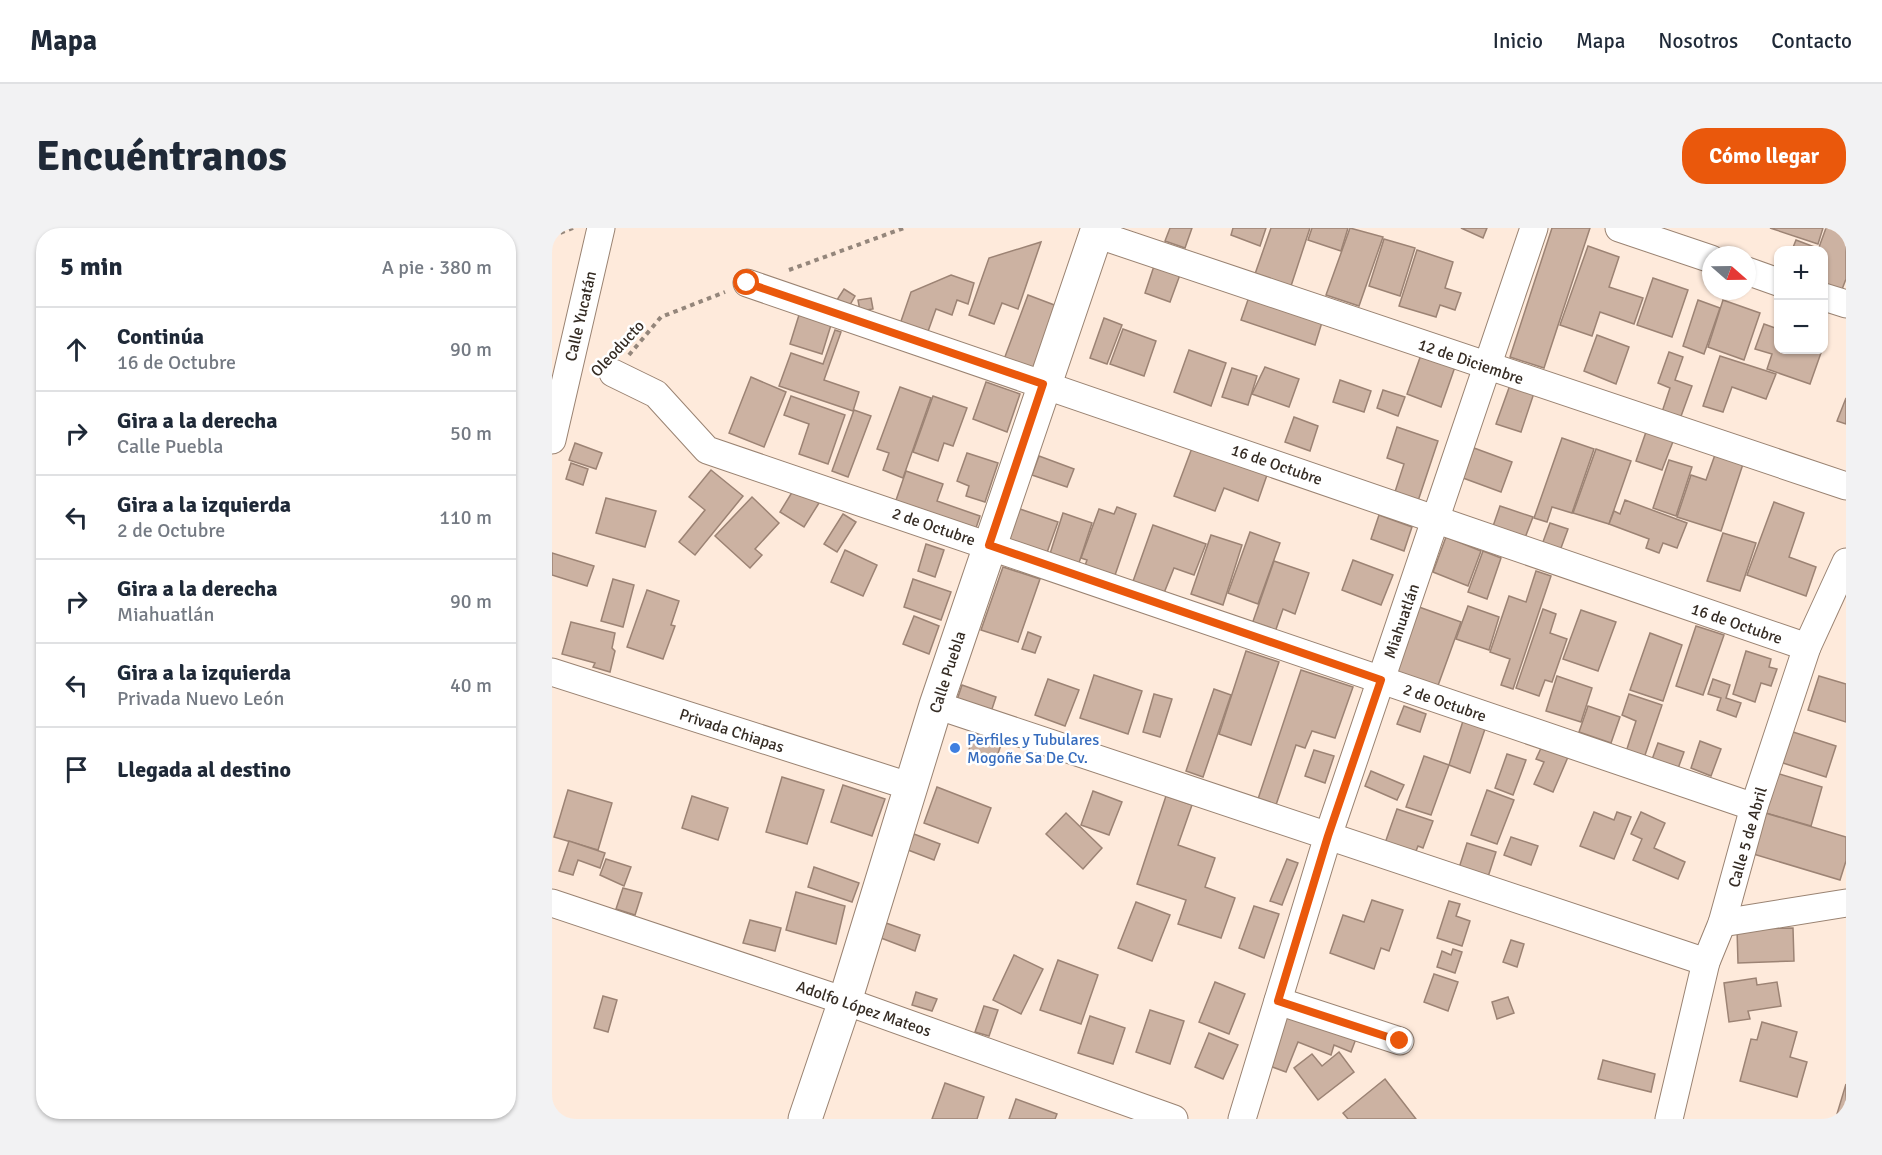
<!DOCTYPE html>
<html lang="es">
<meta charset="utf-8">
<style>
:root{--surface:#fff;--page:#f2f2f3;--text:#1f2937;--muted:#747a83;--line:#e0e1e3;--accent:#ea580c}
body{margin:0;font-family:Signika,sans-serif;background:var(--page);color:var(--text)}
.controls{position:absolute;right:18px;top:18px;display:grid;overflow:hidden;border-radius:12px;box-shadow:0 2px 4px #0004}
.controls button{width:54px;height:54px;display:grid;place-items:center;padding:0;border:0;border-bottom:2px solid var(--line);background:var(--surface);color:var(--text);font:30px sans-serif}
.compass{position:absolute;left:1150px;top:18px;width:54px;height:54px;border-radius:50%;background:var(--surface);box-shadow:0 2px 4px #0004;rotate:110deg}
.stop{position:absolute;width:18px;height:18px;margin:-14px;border:4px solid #ea580c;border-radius:50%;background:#fff}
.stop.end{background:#ea580c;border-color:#fff;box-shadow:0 2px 6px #0008}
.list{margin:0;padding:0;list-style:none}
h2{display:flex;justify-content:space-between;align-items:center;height:78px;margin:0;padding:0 24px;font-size:26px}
h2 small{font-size:20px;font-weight:400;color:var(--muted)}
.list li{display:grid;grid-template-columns:39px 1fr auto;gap:18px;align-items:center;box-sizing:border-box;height:84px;padding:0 24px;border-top:2px solid var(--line)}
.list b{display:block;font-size:22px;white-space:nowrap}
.list p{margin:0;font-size:20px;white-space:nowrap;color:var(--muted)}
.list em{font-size:20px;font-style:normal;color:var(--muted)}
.icon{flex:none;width:33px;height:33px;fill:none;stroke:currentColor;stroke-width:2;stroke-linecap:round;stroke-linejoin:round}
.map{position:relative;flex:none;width:1294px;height:891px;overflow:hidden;border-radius:24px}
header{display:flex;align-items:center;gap:36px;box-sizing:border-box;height:84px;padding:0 30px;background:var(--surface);border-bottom:2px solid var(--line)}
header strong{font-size:28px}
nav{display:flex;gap:33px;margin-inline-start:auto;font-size:21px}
.intro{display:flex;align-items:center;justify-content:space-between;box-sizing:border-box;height:144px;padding:0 36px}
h1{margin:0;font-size:42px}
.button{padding:15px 27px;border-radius:24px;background:var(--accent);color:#fff;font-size:21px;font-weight:700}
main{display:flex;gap:36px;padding:0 36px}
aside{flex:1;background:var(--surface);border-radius:24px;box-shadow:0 2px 4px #0004}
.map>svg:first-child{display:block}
</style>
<header>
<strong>Mapa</strong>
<nav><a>Inicio</a><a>Mapa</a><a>Nosotros</a><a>Contacto</a></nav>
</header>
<div class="intro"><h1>Encuéntranos</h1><a class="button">Cómo llegar</a></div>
<main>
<aside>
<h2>5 min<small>A pie · 380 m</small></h2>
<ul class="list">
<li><svg class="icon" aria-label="ahead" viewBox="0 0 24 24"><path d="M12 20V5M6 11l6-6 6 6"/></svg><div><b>Continúa</b><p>16 de Octubre</p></div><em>90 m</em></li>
<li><svg class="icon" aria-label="right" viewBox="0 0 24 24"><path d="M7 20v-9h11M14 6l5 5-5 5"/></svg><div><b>Gira a la derecha</b><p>Calle Puebla</p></div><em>50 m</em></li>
<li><svg class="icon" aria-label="left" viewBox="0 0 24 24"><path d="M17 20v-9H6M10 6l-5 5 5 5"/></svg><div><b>Gira a la izquierda</b><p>2 de Octubre</p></div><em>110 m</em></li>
<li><svg class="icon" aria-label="right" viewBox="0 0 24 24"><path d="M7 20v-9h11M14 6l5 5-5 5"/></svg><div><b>Gira a la derecha</b><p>Miahuatlán</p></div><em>90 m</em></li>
<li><svg class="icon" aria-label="left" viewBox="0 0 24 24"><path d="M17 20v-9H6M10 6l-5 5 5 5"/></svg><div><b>Gira a la izquierda</b><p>Privada Nuevo León</p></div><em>40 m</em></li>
<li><svg class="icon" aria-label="arrive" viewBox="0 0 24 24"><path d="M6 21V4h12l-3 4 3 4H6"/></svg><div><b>Llegada al destino</b></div></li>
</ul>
</aside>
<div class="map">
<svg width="1294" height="891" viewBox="0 0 1294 891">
<rect width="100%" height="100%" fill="#feeadb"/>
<g fill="#ccb2a2" stroke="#9c8374" stroke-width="1.5">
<path d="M618 0H640L633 20 613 13Z"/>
<path d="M681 0H714L708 18 679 7Z"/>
<path d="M719 0H758L739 58 703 46Z"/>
<path d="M760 0H796L789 23 756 12Z"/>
<path d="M798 0 831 9 807 78 774 67Z"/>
<path d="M909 0H935L931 10Z"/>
<path d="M1000 0H1038L992 140 958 129Z"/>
<path d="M1218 0H1271L1266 16Z"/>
<path d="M1274 0H1294V51L1289 64 1272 58V22H1266Z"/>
<path d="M832 11 863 20 848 68 817 58Z"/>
<path d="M1244 12 1265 20 1264 22H1240Z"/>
<path d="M489 14 466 81 450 75 442 96 417 87 437 30Z"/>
<path d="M1036 18 1067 29 1057 59 1091 70 1082 96 1048 84 1040 108 1008 97Z"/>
<path d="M865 22 901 34 893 60 909 65 903 82 888 77 884 89 847 78Z"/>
<path d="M603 35 629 44 618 74 593 65Z"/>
<path d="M399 47 422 55 416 76 405 72 400 87 384 81 374 109 347 99 359 64Z"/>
<path d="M1101 50 1136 62 1120 109 1085 97Z"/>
<path d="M292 61 303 68 295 82 283 75Z"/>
<path d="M698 66 771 91 763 117 689 92Z"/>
<path d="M476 67 505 78 479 145 451 134Z"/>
<path d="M319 70 321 81 308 83 306 72Z"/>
<path d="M1146 72 1168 80 1152 126 1131 118Z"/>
<path d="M1171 72 1208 85 1192 132 1156 119Z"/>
<path d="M247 87 279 97 270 126 238 116Z"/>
<path d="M552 90 570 97 555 136 538 130Z"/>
<path d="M1212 96 1226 101V122H1270L1258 156 1215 141 1220 126 1203 121Z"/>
<path d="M571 101 604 113 592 148 558 136Z"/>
<path d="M283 102 289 104 272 152 307 164 301 183 227 158 239 125 271 136Z"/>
<path d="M1045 107 1077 119 1064 156 1032 143Z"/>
<path d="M637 122 674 135 659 178 622 164Z"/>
<path d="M870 124 904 136 889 179 855 166Z"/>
<path d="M1117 124 1131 129 1123 152 1140 158 1128 191 1110 184 1118 160 1106 155Z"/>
<path d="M1168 128 1224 146 1214 171 1180 159 1171 184 1151 178Z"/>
<path d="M713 139 747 151 737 179 700 166Z"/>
<path d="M680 140 705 148 696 177 670 169Z"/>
<path d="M199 149 234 164 212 219 177 205Z"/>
<path d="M788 152 819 163 812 184 781 174Z"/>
<path d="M434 154 468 166 455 204 421 191Z"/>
<path d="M958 157 982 165 969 204 944 196Z"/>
<path d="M348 159 379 170 351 250 331 242 337 225 325 221Z"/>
<path d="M831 162 853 169 846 188 825 180Z"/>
<path d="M239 168 293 187 276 236 247 226 257 196 232 187Z"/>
<path d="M381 168 415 180 401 218 392 215 386 233 361 224Z"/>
<path d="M1294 170V196L1285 193Z"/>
<path d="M302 182 319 188 296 249 280 243Z"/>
<path d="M742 189 766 198 758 223 733 214Z"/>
<path d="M845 199 886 213 864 279 841 270 852 236 835 230Z"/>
<path d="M1095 201 1122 211 1110 242 1084 233Z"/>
<path d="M1010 210 1042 221 1020 285 1000 279 995 294 982 290Z"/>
<path d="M23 215 50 225 44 241 17 232Z"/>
<path d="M640 220 715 247 706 273 672 260 663 283 622 268Z"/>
<path d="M922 220 960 234 949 264 911 250Z"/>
<path d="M1044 221 1079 233 1057 296 1021 285Z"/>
<path d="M1164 224 1192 233 1169 303 1125 289 1139 247 1154 252Z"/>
<path d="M415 225 446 235 433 274 414 268 417 258 405 253Z"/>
<path d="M487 228 522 241 515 259 480 247Z"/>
<path d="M1117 232 1140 239 1124 288 1101 280Z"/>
<path d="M19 235 36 241 31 257 14 251Z"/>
<path d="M159 242 191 268 143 327 127 314 153 282 137 269Z"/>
<path d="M354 243 391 256 385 273 428 288 421 309 341 281Z"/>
<path d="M242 261 267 275 252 299 228 284Z"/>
<path d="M200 269 227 295 203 321 210 327 198 340 163 308Z"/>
<path d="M54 270 104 283 93 319 44 305Z"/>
<path d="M1073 272 1135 295 1125 320 1111 315 1107 325 1094 320 1097 311 1057 296 1062 283 1068 286Z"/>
<path d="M1222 274 1252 285 1237 329 1264 339 1254 368 1195 347Z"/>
<path d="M948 278 981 289 971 315 939 304Z"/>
<path d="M565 279 584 286 561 353 531 343 535 332 529 330 547 281 562 286Z"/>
<path d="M468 281 506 294 493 330 455 317Z"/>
<path d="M511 285 540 295 525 341 496 332Z"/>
<path d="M291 286 304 294 285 324 272 316Z"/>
<path d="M827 287 860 299 852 323 819 311Z"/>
<path d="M998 295 1016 301 1006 328 988 322Z"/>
<path d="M601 297 654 316 642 347 622 340 610 370 579 359Z"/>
<path d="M698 304 728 315 706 376 676 365Z"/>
<path d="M1171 305 1204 315 1188 363 1155 353Z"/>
<path d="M659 307 690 317 671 377 639 366Z"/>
<path d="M894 309 929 323 916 358 881 344Z"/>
<path d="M374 316 392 322 383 349 366 343Z"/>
<path d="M293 322 325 337 311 368 279 354Z"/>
<path d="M931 323 949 330 935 371 916 364Z"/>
<path d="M0 325 42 338 35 358 0 347Z"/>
<path d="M801 332 841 347 829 377 790 362Z"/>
<path d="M722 333 757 345 743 386 731 381 721 410 698 402Z"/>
<path d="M451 339 488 351 466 414 429 402Z"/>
<path d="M984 343 999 348 961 461 949 457 958 431 938 424 957 368 974 374Z"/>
<path d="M61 351 82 357 71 399 49 393Z"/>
<path d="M361 351 399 364 389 392 352 379Z"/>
<path d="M95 362 127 373 119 397 123 398 111 431 75 419Z"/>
<path d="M916 378 947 389 937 422 904 411Z"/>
<path d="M867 379 909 394 884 463 843 448Z"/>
<path d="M991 381 1004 386 998 405 1015 411 1000 454 993 452 987 468 964 460Z"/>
<path d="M1029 382 1064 394 1046 443 1011 431Z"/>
<path d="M362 388 387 398 377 426 351 416Z"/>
<path d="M19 394 63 405 60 420 63 423 58 444 41 439 43 435 10 426Z"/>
<path d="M1144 398 1172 407 1151 467 1124 458Z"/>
<path d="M476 404 489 409 483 425 470 421Z"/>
<path d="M1098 405 1130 417 1111 473 1078 462Z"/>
<path d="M694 423 727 434 699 517 667 506Z"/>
<path d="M1194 423 1219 431 1217 439 1225 441 1219 458 1209 455 1203 474 1181 466Z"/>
<path d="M749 442 801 459 783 510 760 503 753 520 744 517 722 583 704 577Z"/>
<path d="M542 447 590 463 576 506 528 490Z"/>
<path d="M1005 448 1040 460 1029 494 994 483Z"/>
<path d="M1267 448 1294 456V494L1256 482Z"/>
<path d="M496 451 527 462 513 498 483 487Z"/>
<path d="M1161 451 1178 457 1174 470 1189 475 1184 489 1165 482 1169 470 1156 466Z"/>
<path d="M410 457 444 469 438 487 404 475Z"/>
<path d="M662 461 679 467 651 549 634 543Z"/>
<path d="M602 466 620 471 608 509 591 504Z"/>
<path d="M1077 466 1110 477 1091 533 1073 527 1084 493 1070 487Z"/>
<path d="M852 478 874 486 868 504 845 496Z"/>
<path d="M1036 478 1068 489 1059 515 1027 504Z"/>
<path d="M911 493 933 501 918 545 897 537Z"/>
<path d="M1238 503 1284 518 1274 549 1228 534Z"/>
<path d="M422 505 450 514 443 534 416 525Z"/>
<path d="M1148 513 1169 521 1159 548 1139 540Z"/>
<path d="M1106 515 1132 524 1124 546 1098 537Z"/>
<path d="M990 518 1016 529 1001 564 982 556 992 534 984 531Z"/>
<path d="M762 522 782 528 773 555 753 548Z"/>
<path d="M955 526 974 532 961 567 943 560Z"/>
<path d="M872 528 897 537 879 587 854 579Z"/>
<path d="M819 543 852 557 845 572 813 558Z"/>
<path d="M1221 544 1270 559 1259 598 1210 584Z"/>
<path d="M230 549 272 562 255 616 214 604Z"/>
<path d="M291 557 333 571 320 608 279 594Z"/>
<path d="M385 559 439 580 426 615 372 595Z"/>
<path d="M16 562 60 575 46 622 2 609Z"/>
<path d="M935 562 962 572 945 616 919 607Z"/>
<path d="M541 563 570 574 557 607 529 597Z"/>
<path d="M140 568 176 580 166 612 130 600Z"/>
<path d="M614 568 640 577 626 617 663 630 653 659 683 670 669 710 626 696 634 672 585 656Z"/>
<path d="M845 581 881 593 871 620 866 618 862 628 832 618Z"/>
<path d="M1042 584 1062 592 1065 584 1079 589 1062 631 1028 618Z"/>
<path d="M1089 584 1113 595 1102 620 1133 634 1126 651 1081 632 1090 611 1079 606Z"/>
<path d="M1210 584 1294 609V633L1288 652 1198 625Z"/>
<path d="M514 585 550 620 531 641 494 606Z"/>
<path d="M362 606 388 616 382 632 356 622Z"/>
<path d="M959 609 986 618 979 637 952 627Z"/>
<path d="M17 613 53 625 48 640 26 632 21 647 7 643Z"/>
<path d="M915 615 944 624 935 652 906 643Z"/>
<path d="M54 631 79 639 72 658 48 647Z"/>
<path d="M735 631 746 635 730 677 718 673Z"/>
<path d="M262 639 307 655 300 674 256 659Z"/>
<path d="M71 660 90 665 83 687 64 681Z"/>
<path d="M244 664 293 678 284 716 234 702Z"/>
<path d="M820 672 851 682 837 723 829 720 822 741 778 725 791 687 812 694Z"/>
<path d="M897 673 908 676 904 688 918 693 910 718 885 710Z"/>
<path d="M584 674 618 687 600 733 566 720Z"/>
<path d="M702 678 727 686 712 730 687 720Z"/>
<path d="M198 692 229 700 223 723 191 715Z"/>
<path d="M334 695 368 707 363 723 329 710Z"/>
<path d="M1241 700 1242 733 1186 735 1185 701Z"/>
<path d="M959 712 972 716 965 739 951 734Z"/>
<path d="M901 721 910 724 903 745 885 739 890 723 899 727Z"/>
<path d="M462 727 491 741 469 786 441 772Z"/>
<path d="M506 732 546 747 529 796 488 782Z"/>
<path d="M882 746 906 754 896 783 872 774Z"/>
<path d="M1204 750 1205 757 1225 754 1229 778 1196 783 1198 791 1177 794 1172 755Z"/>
<path d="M663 754 693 766 677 806 647 794Z"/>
<path d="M364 764 385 771 380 783 360 777Z"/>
<path d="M51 768 65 772 56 804 42 800Z"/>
<path d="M956 769 962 785 945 791 940 774Z"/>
<path d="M432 778 446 782 437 808 423 804Z"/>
<path d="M737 781 805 808 799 824 782 817 779 827 746 814 734 844 715 837Z"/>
<path d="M598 782 632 793 618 836 584 824Z"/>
<path d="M538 788 573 800 561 836 526 825Z"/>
<path d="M1210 794 1245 804 1238 829 1255 834 1245 869 1188 853 1199 811 1205 812Z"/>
<path d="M657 805 686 817 671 851 643 839Z"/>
<path d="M787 824 802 844 766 872 742 840 760 826 770 838Z"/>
<path d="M1051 832 1103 846 1099 864 1046 851Z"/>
<path d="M833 851 864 891H796L791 885Z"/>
<path d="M393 855 432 869 425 891H380Z"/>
<path d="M1294 856V889L1285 886Z"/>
<path d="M464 871 505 886 503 891H457Z"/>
</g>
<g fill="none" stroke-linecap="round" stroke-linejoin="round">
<g stroke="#9a8372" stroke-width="29">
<g id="minor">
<path d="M1067 0 1159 31"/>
<path d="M544 6 1294 258"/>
<path d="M1195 43 1226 54"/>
<path d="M195 55 1255 419"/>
<path d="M1272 69 1294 76"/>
<path d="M61 145 104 166 155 222 1202 579"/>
<path d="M0 212 49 0"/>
<path d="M0 444 360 559"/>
<path d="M384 477 1154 734"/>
<path d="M0 675 293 773 622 891"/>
<path d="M1170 695 1294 675"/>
<path d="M726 773 848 813"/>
<path d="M690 891 776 608 982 0"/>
<path d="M1117 891 1154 734 1170 695 1202 579 1255 419 1294 334"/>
</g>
</g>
<g stroke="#9a8372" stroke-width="35">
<path id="tertiary" d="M253 891 293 773 384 477 546 0"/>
</g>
<g stroke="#94867b" stroke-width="4" stroke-dasharray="4.5 4.5" stroke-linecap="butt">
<path d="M0 8 21 0"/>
<path d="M237 42 352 0"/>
<path d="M77 127 109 89 173 64"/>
</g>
<use href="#minor" stroke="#fff" stroke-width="27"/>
<use href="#tertiary" stroke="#fff" stroke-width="33"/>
</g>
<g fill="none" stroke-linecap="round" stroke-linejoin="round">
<path stroke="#ea580c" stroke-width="8" d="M195 55 491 156 437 317 829 452 776 608 726 773 848 813"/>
</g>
<circle fill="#3f7fe0" stroke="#fff" stroke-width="2" cx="403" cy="520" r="6"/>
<g text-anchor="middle" stroke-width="5" stroke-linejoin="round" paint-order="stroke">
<g font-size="16" fill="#352c24" stroke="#fff">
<text transform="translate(28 88) rotate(-77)" y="6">Calle Yucatán</text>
<text transform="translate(65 120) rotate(-47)" y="6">Oleoducto</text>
<text transform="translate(919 133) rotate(19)" y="6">12 de Diciembre</text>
<text transform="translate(725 236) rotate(19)" y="6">16 de Octubre</text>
<text transform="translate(382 298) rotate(19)" y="6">2 de Octubre</text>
<text transform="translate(849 393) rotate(-71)" y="6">Miahuatlán</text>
<text transform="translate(1185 395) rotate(19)" y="6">16 de Octubre</text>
<text transform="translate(395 444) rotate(-72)" y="6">Calle Puebla</text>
<text transform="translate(893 474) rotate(19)" y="6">2 de Octubre</text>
<text transform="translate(180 502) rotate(18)" y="6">Privada Chiapas</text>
<text transform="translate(1195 609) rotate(-74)" y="6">Calle 5 de Abril</text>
<text transform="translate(312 780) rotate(19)" y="6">Adolfo López Mateos</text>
</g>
<g font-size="16" fill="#366cbe" stroke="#fff" text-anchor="start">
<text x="415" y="517">Perfiles y Tubulares<tspan x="415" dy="18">Mogoñe Sa De Cv.</tspan></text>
</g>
</g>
</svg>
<div class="controls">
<button>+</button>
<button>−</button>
</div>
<svg class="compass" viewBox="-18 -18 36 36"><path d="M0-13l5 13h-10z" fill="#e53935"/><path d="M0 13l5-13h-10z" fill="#747a83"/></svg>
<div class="stop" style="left:195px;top:55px"></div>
<div class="stop end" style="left:848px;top:813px"></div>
</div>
</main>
